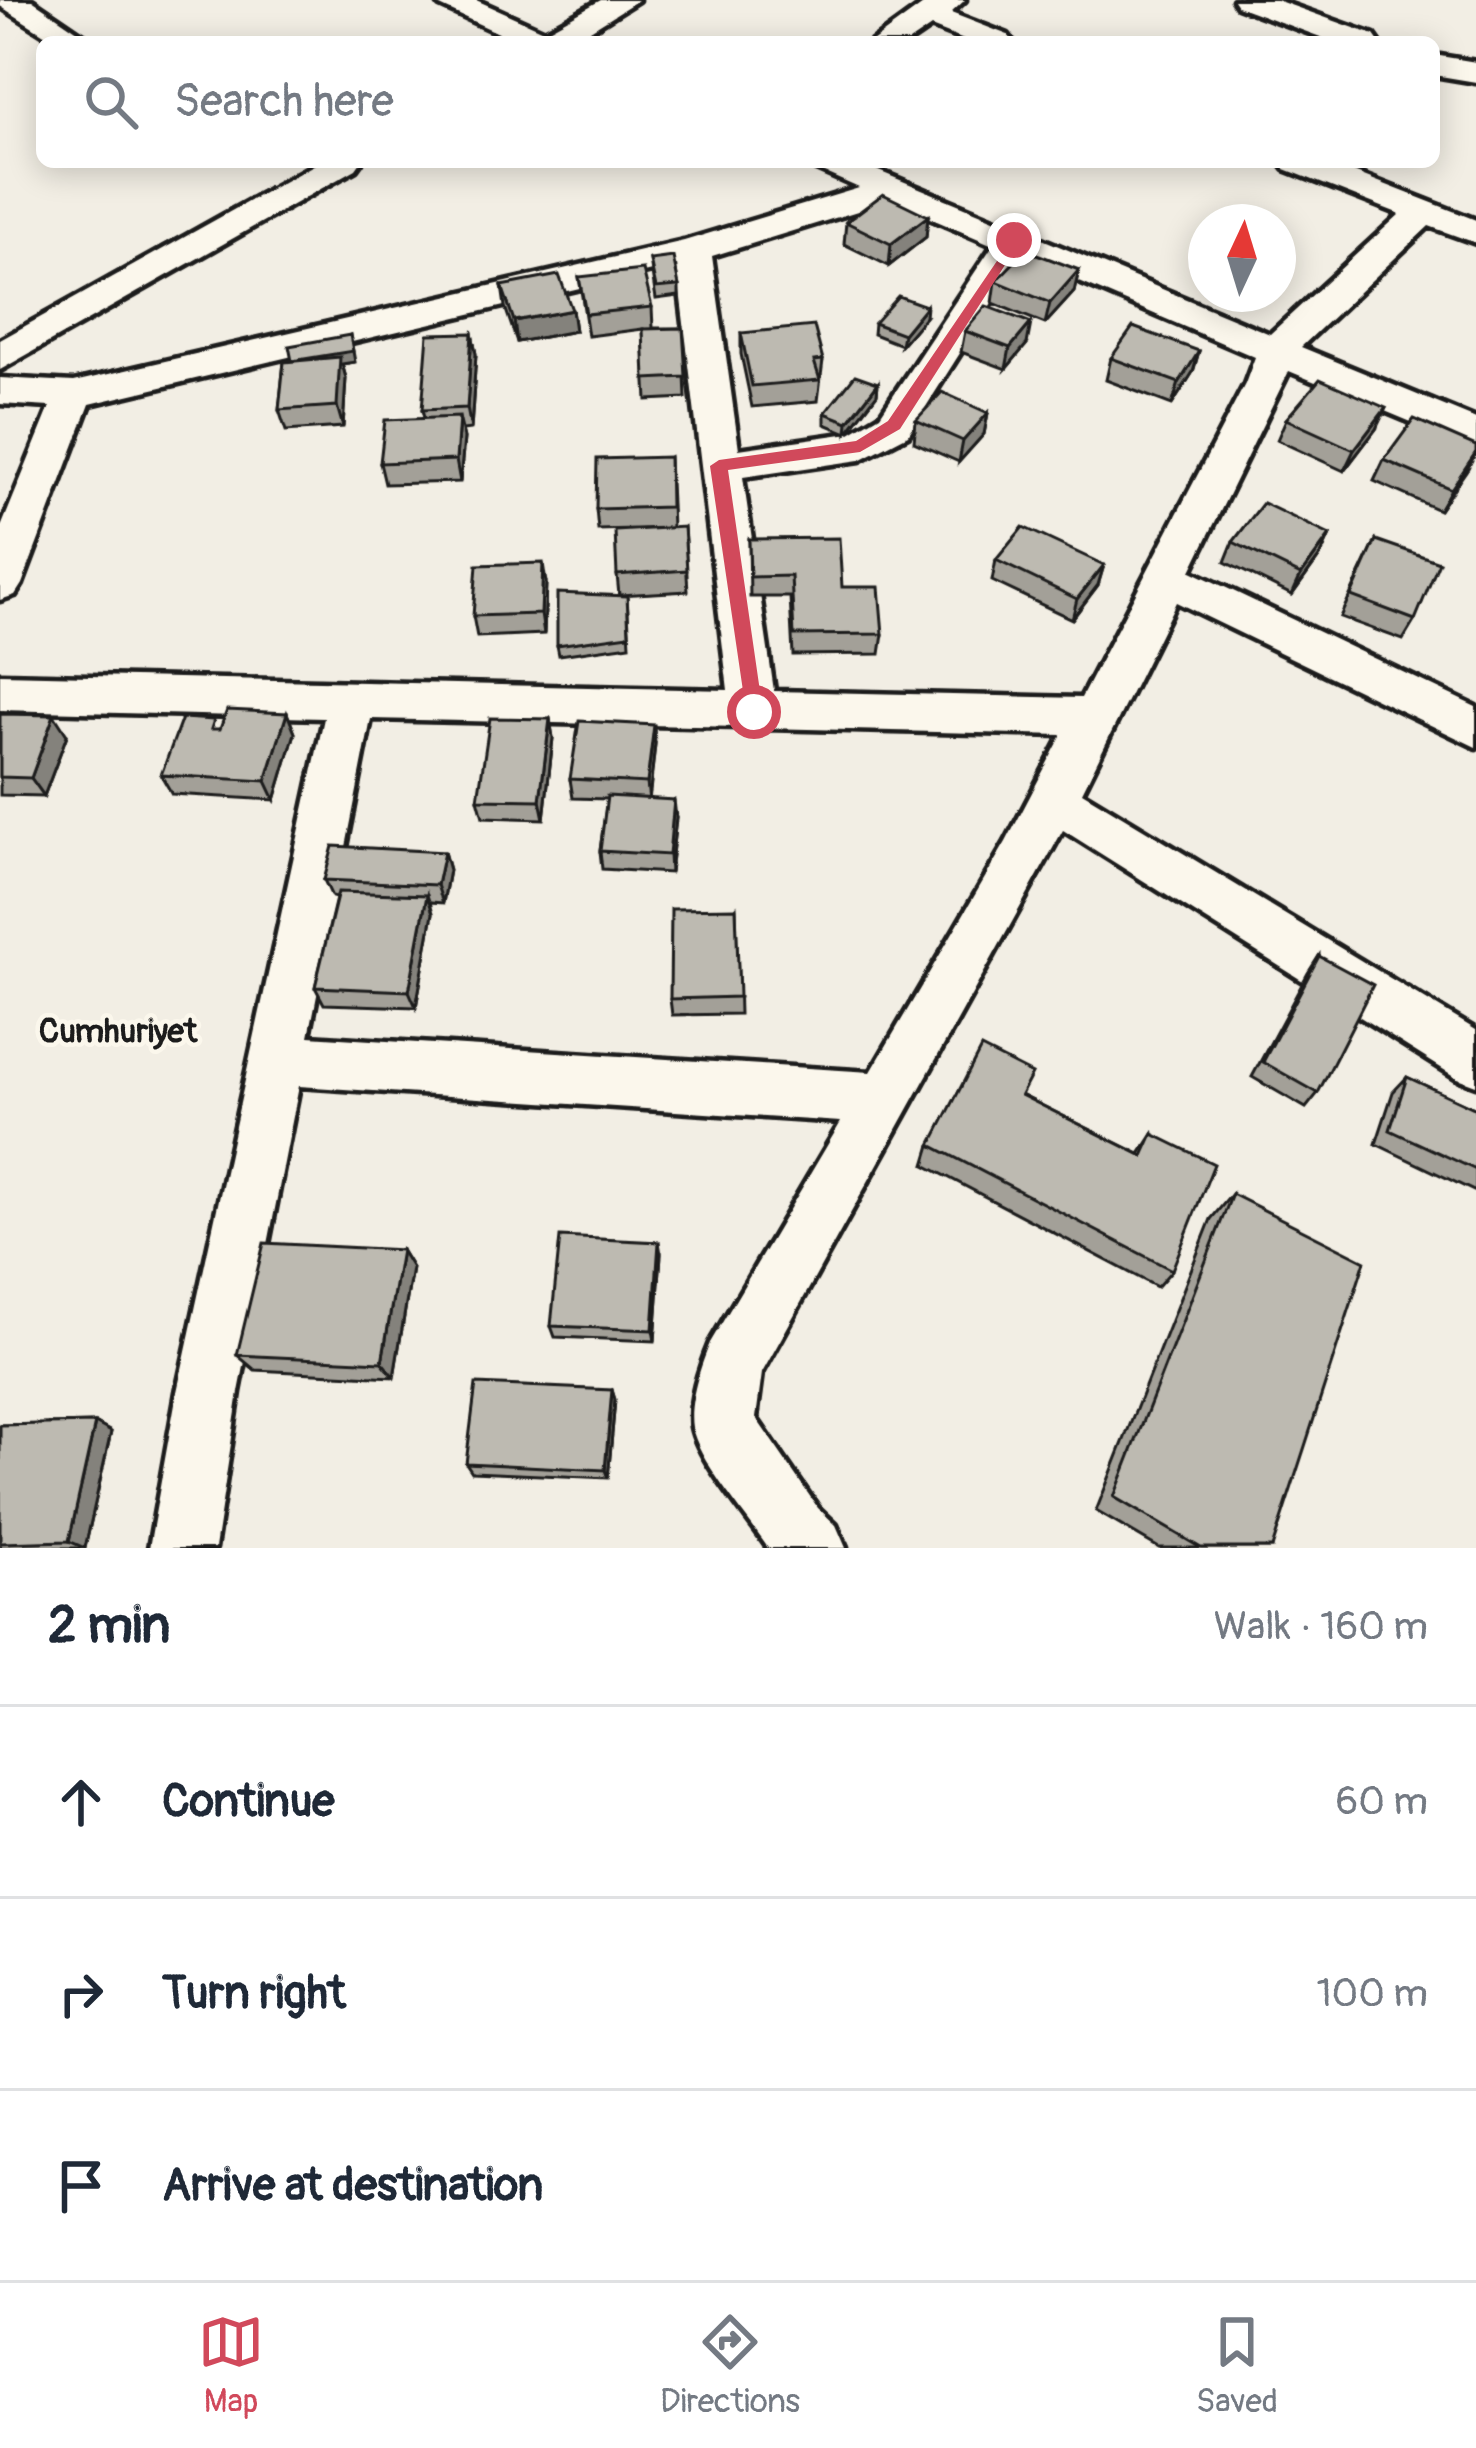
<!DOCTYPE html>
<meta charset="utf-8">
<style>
:root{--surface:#fff;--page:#f6f6f7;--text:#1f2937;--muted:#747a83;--line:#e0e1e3;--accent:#d1495b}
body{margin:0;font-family:Pangolin,sans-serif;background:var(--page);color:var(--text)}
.compass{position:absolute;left:1188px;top:204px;width:108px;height:108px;border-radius:50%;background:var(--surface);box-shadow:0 6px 30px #0003;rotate:4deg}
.stop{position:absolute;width:36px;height:36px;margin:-27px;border:9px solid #d1495b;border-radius:50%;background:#fff}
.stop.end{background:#d1495b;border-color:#fff;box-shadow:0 3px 12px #0008}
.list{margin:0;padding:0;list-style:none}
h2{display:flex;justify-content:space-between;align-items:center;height:156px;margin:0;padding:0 48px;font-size:51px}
h2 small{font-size:39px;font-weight:400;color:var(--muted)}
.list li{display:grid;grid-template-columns:78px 1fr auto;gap:36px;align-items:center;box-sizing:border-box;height:192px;padding:0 48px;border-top:3px solid var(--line)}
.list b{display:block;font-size:45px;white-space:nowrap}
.list em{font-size:39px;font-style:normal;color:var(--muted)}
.icon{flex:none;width:66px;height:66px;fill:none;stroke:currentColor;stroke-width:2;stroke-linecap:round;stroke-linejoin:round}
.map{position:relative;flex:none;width:1476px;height:1548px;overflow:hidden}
.search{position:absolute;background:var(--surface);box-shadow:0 6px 30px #0003;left:36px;right:36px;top:36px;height:132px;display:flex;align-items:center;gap:30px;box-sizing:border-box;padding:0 42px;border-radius:18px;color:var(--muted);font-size:45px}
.sheet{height:732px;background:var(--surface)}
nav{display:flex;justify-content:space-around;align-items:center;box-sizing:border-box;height:168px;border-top:3px solid var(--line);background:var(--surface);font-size:33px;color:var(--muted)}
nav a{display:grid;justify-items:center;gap:6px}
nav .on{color:var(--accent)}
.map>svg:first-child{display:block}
</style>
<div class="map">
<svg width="1476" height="1548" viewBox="0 0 1476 1548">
<rect width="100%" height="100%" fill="#f2eee4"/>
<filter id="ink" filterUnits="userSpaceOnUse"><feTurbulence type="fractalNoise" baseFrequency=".00833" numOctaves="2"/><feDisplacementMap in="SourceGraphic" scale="24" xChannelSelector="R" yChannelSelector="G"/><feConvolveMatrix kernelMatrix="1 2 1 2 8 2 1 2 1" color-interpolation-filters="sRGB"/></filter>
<g filter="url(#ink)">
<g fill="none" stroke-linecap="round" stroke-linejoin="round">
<g stroke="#1c1c1c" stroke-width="9">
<g id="minor">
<path d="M0 0H32L94 42H57L0 6Z"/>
<path d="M436 0H476L545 31 601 0H638L571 42H518L440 6Z"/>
<path d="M930 0H965L951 13 1008 35 1013 42H969L931 27 909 42H872Z"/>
<path d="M1233 0H1276L1374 35 1379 42H1334L1237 6Z"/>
<path d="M1434 55 1476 62V82L1434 75Z"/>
<path d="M319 162H361L356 169 0 370V340Z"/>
<path d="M811 162H857L1270 334 1400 214 1285 169 1280 162H1328L1476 220V243L1429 226 1301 347 1476 419V449L1289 371 1191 571 1476 707V747L1176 602 1082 792 1476 1030V1085L1457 1078 1063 830 762 1373 756 1418 818 1508 836 1525 846 1548H768C748 1518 698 1460 692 1427 688 1402 701 1365 710 1343L841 1122 299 1086 239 1392 215 1548H149L177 1392 324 718 0 710V674L728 690 677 265 90 404 22 584 15 595 0 600V530L50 407 0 404V378L74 382 684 241 859 188 816 169ZM890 201 993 245 880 415 850 433 739 449 712 256ZM1021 257 1255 357 1245 384 1081 698 774 691 743 477 860 460 908 435ZM371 719 741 727 754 732 765 728 1062 735 1006 842 871 1072 309 1036Z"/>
</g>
</g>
<use href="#minor" fill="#fbf7ec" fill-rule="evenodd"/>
</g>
<g fill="#a3a098" stroke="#1c1c1c" stroke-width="3">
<path d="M928 216 926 237 889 266 844 244 846 222Z"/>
<path d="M650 260 679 286V296L656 299Z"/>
<path d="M1079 270 1074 292 1045 324 993 303 996 281Z"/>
<path d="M579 277 652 307 653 328H683L686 398 647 400 643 329 588 336Z"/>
<path d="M502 286 572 310 575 331 517 342 505 307Z"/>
<path d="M925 317 901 345 873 334 874 323Z"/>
<path d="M965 331 1027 344 1006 369 961 352Z"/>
<path d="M472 333 476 354 471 429 462 430 464 438 460 482 385 484 380 463 424 418 422 410Z"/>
<path d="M741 333 823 360 818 401 752 407 741 354Z"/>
<path d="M1199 351 1193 372 1172 405 1106 380 1111 358Z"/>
<path d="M284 362H355L342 364 346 378 343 427 286 431 279 410Z"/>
<path d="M878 383 877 394 847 433 825 424V413Z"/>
<path d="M988 413 984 434 959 462 914 442 916 420Z"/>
<path d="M1286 419 1376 429 1344 471 1277 440Z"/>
<path d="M1476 453 1439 510 1374 481 1384 460Z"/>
<path d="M669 457 672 528 598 530 596 509Z"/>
<path d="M684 527 688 591 619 595 617 575Z"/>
<path d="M1330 535 1321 555 1292 595 1225 562 1233 542Z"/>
<path d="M749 539 842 587 883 634 880 654 793 655 790 597H750Z"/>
<path d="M1376 540 1415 620 1403 640 1340 617Z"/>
<path d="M996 560 1104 565 1098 585 1072 619 992 581Z"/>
<path d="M546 583 544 634 477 637 473 616Z"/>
<path d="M627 596 630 645 559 655 557 645Z"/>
<path d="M287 713 295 733 275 800 172 794 161 775 219 729Z"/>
<path d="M0 714 67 735 44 796 0 795Z"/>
<path d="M550 719 553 738 544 819 483 817 478 799Z"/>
<path d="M655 744 649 798 676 818 670 873 602 869 600 851 607 799 573 798 570 779Z"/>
<path d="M444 852 449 870 443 903 430 902 433 913 416 1007 324 1004 315 987 336 898 332 897 324 880Z"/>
<path d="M736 908 739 1014 672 1015 670 999Z"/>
<path d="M1319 956 1318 1093 1306 1108 1252 1077 1308 973Z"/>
<path d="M1407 1077 1476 1109V1192L1376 1144 1393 1092Z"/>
<path d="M1023 1096 1140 1154 1153 1134 1172 1270 1157 1287 925 1165 931 1145Z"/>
<path d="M1232 1194 1272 1548H1159L1096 1511 1211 1219Z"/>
<path d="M401 1250 412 1268 394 1377 255 1370 237 1355Z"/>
<path d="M661 1254 655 1341 555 1337 551 1326Z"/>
<path d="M612 1390 615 1400 608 1478 472 1472 466 1463Z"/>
<path d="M95 1423 111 1432 85 1548H0V1425Z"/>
</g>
<g fill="#84827c" stroke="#1c1c1c" stroke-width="3">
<path d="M928 216 926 237 889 266 891 244Z"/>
<path d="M1079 270 1074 292 1045 324 1050 303Z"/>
<path d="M926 306 925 317 901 345 903 334Z"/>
<path d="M572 310 575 331 517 342 514 321Z"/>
<path d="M1031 323 1027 344 1006 369 1010 348Z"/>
<path d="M472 333 476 354 471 429 467 408Z"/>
<path d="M350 335 355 362 342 364 346 378 343 427 337 406 292 362Z"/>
<path d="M1199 351 1193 372 1172 405 1179 383Z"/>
<path d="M878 383 877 394 847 433 848 422Z"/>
<path d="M1386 408 1376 429 1344 471 1354 450Z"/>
<path d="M988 413 984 434 959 462 963 441Z"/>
<path d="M459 417 464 438 460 482 456 460Z"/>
<path d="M1476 452 1468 468 1439 510 1451 489Z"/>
<path d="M1330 535 1321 555 1292 595 1301 575Z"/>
<path d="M543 563 546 583 544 634 541 614Z"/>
<path d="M1104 565 1098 585 1072 619 1077 599Z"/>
<path d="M287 713 295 733 275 800 266 781Z"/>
<path d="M54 715 67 735 44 796 31 778Z"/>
<path d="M550 719 553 738 544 819 540 800Z"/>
<path d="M654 725 655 744 649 801 647 783Z"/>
<path d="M674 800 676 818 670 873 669 855Z"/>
<path d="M444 852 449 870 443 903 437 885Z"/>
<path d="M427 895 433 913 416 1007 409 991Z"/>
<path d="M659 1242 661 1254 655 1341 653 1330Z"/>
<path d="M401 1250 412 1268 394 1377 382 1362Z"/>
<path d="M612 1390 615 1400 608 1478 605 1470Z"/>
<path d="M95 1423 111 1432 85 1548 69 1541Z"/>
</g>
<g fill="#bdbab1" stroke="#1c1c1c" stroke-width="3">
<path d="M883 194 928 216 891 244 846 222Z"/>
<path d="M1026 250 1079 270 1050 303 996 281Z"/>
<path d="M673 257 679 286 656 288 650 260Z"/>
<path d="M643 270 652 307 586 314 579 277Z"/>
<path d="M559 275 572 310 514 321 502 286Z"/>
<path d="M898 296 926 306 903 334 874 323Z"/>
<path d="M986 306 1031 323 1010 348 965 331Z"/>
<path d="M814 326 823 360 814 361 820 380 752 386 741 333Z"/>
<path d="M1133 327 1199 351 1179 383 1111 358Z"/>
<path d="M683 328 686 377 645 379 643 329Z"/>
<path d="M472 333 467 408 422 410 428 334Z"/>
<path d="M350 335 353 351 292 361 289 346Z"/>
<path d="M340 357 337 406 279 410 284 362Z"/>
<path d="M855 375 878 383 848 422 825 413Z"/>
<path d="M1320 379 1386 408 1354 450 1286 419Z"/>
<path d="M942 392 988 413 963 441 916 420Z"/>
<path d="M459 417 456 460 380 463 385 420Z"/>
<path d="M1414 419 1476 446V452L1451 489 1384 460Z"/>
<path d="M669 457 670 507 596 509 597 459Z"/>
<path d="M1263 503 1330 535 1301 575 1233 542Z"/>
<path d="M684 527 687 570 617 575 615 531Z"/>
<path d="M1023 527 1104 565 1077 599 996 560Z"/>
<path d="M839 538 842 587H879L883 634 794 635 791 576 750 577 749 539Z"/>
<path d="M1376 540 1439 562 1415 620 1351 596Z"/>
<path d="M543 563 541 614 473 616 477 565Z"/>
<path d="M557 593 627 596 629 635 557 645Z"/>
<path d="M227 710 287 713 266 781 161 775 182 718 214 720 211 729H220Z"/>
<path d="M0 714 54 715 31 778 0 777Z"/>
<path d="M490 718 550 719 540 800 478 799Z"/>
<path d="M579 721 654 725 647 783 570 779Z"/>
<path d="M607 796 674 800 669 855 600 851Z"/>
<path d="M333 846 444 852 437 885 324 880Z"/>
<path d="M338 892 427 895 409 991 315 987Z"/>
<path d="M736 908 739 997 670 999 671 909Z"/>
<path d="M1319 956 1373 985 1318 1093 1263 1062Z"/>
<path d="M981 1048 1032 1074 1021 1095 1143 1156 1153 1134 1214 1164 1172 1270 931 1145Z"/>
<path d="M1407 1077 1476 1109V1170L1390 1130Z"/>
<path d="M1232 1194 1365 1261 1272 1548H1201L1114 1497Z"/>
<path d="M560 1237 659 1242 653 1330 551 1326Z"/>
<path d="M264 1243 401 1250 382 1362 237 1355Z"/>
<path d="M476 1384 612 1390 605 1470 466 1463Z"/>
<path d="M95 1423 69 1541 0 1543V1425Z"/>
</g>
</g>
<path fill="#d1495b" d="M1014 236 1021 240 900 429 860 452 728 470 763 712 754 720 747 718 710 466 719 460 856 441 888 421Z"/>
<g text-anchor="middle" stroke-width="9" stroke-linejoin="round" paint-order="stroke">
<g font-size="33" font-weight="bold" fill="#1c1c1c" stroke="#fbf7ec">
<text x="118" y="1042">Cumhuriyet</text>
</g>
</g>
</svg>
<svg class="compass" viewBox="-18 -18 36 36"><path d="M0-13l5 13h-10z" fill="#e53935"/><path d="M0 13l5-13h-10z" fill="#747a83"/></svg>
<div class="stop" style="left:754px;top:712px"></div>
<div class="stop end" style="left:1014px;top:240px"></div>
<div class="search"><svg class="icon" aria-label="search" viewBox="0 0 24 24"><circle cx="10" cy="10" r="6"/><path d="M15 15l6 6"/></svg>Search here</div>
</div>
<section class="sheet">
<h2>2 min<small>Walk · 160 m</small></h2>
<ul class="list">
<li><svg class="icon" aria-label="ahead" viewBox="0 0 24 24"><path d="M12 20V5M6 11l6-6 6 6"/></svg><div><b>Continue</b></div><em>60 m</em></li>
<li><svg class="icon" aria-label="right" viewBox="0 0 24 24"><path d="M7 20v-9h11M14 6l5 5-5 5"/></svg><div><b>Turn right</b></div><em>100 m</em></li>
<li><svg class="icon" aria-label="arrive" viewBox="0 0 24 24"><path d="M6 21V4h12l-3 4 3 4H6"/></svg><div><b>Arrive at destination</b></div></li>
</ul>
</section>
<nav>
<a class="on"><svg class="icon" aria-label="map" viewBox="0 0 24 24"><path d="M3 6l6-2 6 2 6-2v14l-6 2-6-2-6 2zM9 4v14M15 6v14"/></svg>Map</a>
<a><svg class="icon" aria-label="directions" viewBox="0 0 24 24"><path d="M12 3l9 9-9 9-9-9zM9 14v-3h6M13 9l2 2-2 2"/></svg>Directions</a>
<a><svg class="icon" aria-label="saved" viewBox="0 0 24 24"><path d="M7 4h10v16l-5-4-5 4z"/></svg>Saved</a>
</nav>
